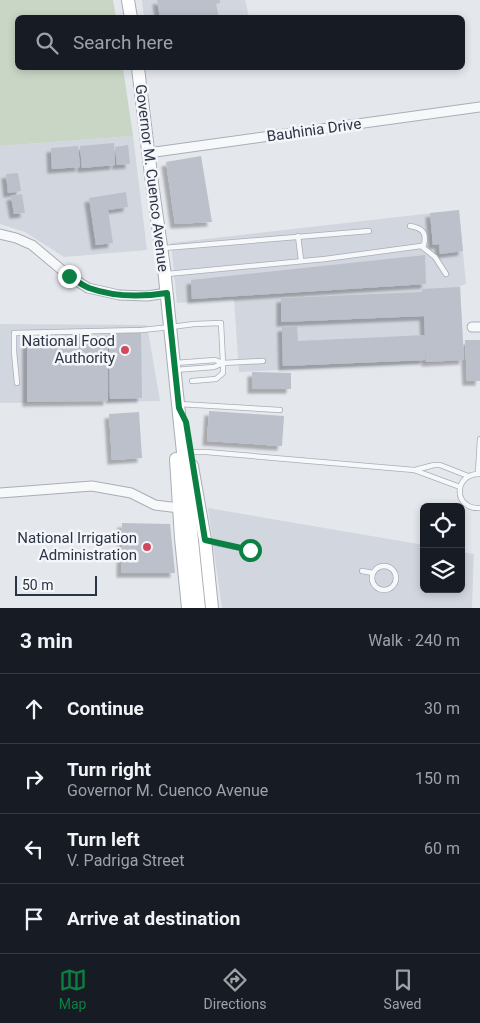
<!DOCTYPE html>
<meta charset="utf-8">
<style>
:root{--surface:#171b24;--page:#20242c;--text:#f1f3f6;--muted:#9ea1a6;--line:#363941;--accent:#0b8043}
body{margin:0;font-family:Roboto,sans-serif;background:var(--page);color:var(--text)}
.controls{position:absolute;right:15px;bottom:15px;display:grid;overflow:hidden;border-radius:8px;box-shadow:0 2px 8px #0003}
.controls button{width:45px;height:45px;display:grid;place-items:center;padding:0;border:0;border-bottom:1px solid var(--line);background:var(--surface);color:var(--text);font:25px sans-serif}
.scale{position:absolute;left:15px;bottom:12px;width:82px;box-sizing:border-box;padding-left:5px;border:2px solid #2b3445;border-top:0;font-size:14px;line-height:18px;white-space:nowrap;color:#2b3445;-webkit-text-stroke:4px #f4f6f9;paint-order:stroke}
.stop{position:absolute;width:15px;height:15px;margin:-11px;border:4px solid #0b8043;border-radius:50%;background:#fff}
.stop.end{background:#0b8043;border-color:#fff;box-shadow:0 1px 5px #0008}
.list{margin:0;padding:0;list-style:none}
h2{display:flex;justify-content:space-between;align-items:center;height:65px;margin:0;padding:0 20px;font-size:21px}
h2 small{font-size:16px;font-weight:400;color:var(--muted)}
.list li{display:grid;grid-template-columns:32px 1fr auto;gap:15px;align-items:center;box-sizing:border-box;height:70px;padding:0 20px;border-top:1px solid var(--line)}
.list b{display:block;font-size:19px;white-space:nowrap}
.list p{margin:0;font-size:16px;white-space:nowrap;color:var(--muted)}
.list em{font-size:16px;font-style:normal;color:var(--muted)}
.icon{flex:none;width:28px;height:28px;fill:none;stroke:currentColor;stroke-width:2;stroke-linecap:round;stroke-linejoin:round}
.map{position:relative;flex:none;width:480px;height:608px;overflow:hidden}
.search{position:absolute;background:var(--surface);box-shadow:0 2px 8px #0003;left:15px;right:15px;top:15px;height:55px;display:flex;align-items:center;gap:12px;box-sizing:border-box;padding:0 18px;border-radius:8px;color:var(--muted);font-size:19px}
.sheet{height:345px;background:var(--surface)}
nav{display:flex;justify-content:space-around;align-items:center;box-sizing:border-box;height:70px;border-top:1px solid var(--line);background:var(--surface);font-size:14px;color:var(--muted)}
nav a{display:grid;justify-items:center;gap:2px}
nav .on{color:var(--accent)}
.map>svg:first-child{display:block}
</style>
<div class="map">
<svg width="480" height="608" viewBox="0 0 480 608">
<defs>
<filter id="shadow"><feDropShadow dx="-4.5" dy="4.5" stdDeviation="1" flood-color="#0004"/></filter>
</defs>
<rect width="100%" height="100%" fill="#e4e7ec"/>
<g fill="#d2d6de">
<path d="M142 0H245L249 17H144Z"/>
<path d="M133 136 147 250 64 257 25 232 0 224V146Z"/>
<path d="M459 210 466 284 460 286 464 361 239 372 234 299 177 303 171 243Z"/>
<path d="M0 324 147 325 160 401 0 403Z"/>
<path d="M208 508 424 545V589H461V552L474 554 472 608H222Z"/>
</g>
<path fill="#c9d6c5" d="M0 0H113L116 17 18 18V68H123L133 136 0 146Z"/>
<g fill="#bbc0ca" filter="url(#shadow)">
<path d="M157 0H220V3L216 4 219 18H160Z"/>
<path d="M114 143 115 165 82 168 80 146Z"/>
<path d="M128 145 130 164 117 165 115 147Z"/>
<path d="M78 146 80 167 52 169 51 148Z"/>
<path d="M201 156 212 222 175 224 166 162Z"/>
<path d="M18 173 21 191 8 193 6 174Z"/>
<path d="M126 192 128 207 108 210 113 243 96 245 89 198Z"/>
<path d="M22 194 25 213 14 214 11 196Z"/>
<path d="M459 210 463 251 440 254 439 244 433 245 430 213Z"/>
<path d="M425 255 426 284 192 299 191 280Z"/>
<path d="M460 287 464 360 426 362 425 347V360L283 366 282 327 297 326 298 341 425 335 424 316 281 322V298L422 292V289Z"/>
<path d="M141 332 142 398 110 399 109 333Z"/>
<path d="M108 336V401L27 402V337Z"/>
<path d="M465 340H480V381H467Z"/>
<path d="M252 372 291 373V389H252Z"/>
<path d="M209 411 284 416 282 446 207 441Z"/>
<path d="M139 412 142 458 112 460 109 414Z"/>
<path d="M122 523 170 524 175 573H121Z"/>
</g>
<g fill="none" stroke-linecap="round" stroke-linejoin="round">
<g stroke="#a9aeb7" stroke-width="6">
<g id="lane">
<path d="M410 226C422 228 427 232 424 245L421 246"/>
<path d="M298 236 301 260"/>
<path d="M164 248 369 231"/>
<path d="M167 274 325 259 421 246 435 257 446 274"/>
<path d="M175 363 215 360 223 363"/>
<path d="M175 370 214 367 223 363"/>
<path d="M192 381 216 379 223 373V363L263 361"/>
<path d="M17 383 14 352V333L142 330 171 327 194 324 221 323 223 363"/>
<path d="M179 404 280 410"/>
<path d="M190 452H206L414 470 460 487"/>
<path d="M415 470 434 465H440L468 476"/>
<path d="M478 473 480 439"/>
<path d="M480 474C453 473 453 510 480 508"/>
<path d="M206 541 250 550"/>
<circle cx="384" cy="578" r="12"/>
<path d="M362 571 373 573"/>
</g>
</g>
<g stroke="#a9aeb7" stroke-width="11">
<g id="street">
<path d="M148 153 480 107"/>
<path d="M0 234 16 238 32 245 69 276 88 288 119 295 147 296 167 293"/>
<path d="M472 327H480"/>
<path d="M0 493 92 486 131 493 155 505 179 508"/>
</g>
</g>
<g stroke="#a9aeb7" stroke-width="14">
<g id="secondary">
<path d="M128 0 131 18"/>
<path d="M138 68 152 183 164 268 199 608"/>
<path d="M176 459 181 538 188 608"/>
<path d="M192 466 205 540 212 608"/>
</g>
</g>
<use href="#lane" stroke="#f7f8fa" stroke-width="4.5"/>
<use href="#street" stroke="#f7f8fa" stroke-width="9"/>
<use href="#secondary" stroke="#fff" stroke-width="12"/>
</g>
<g fill="none" stroke-linecap="round" stroke-linejoin="round">
<path stroke="#0b8043" stroke-width="6" d="M69 276C75 280 82 285 89 288 114 297 141 297 167 293L179 408 186 422 205 540 250 550"/>
</g>
<g fill="#d1495b" stroke="#f4f6f9" stroke-width="2">
<circle cx="125" cy="350" r="5"/>
<circle cx="147" cy="547" r="5"/>
</g>
<g text-anchor="middle" stroke-width="5" stroke-linejoin="round" paint-order="stroke">
<g font-size="15" fill="#2b3445" stroke="#f4f6f9">
<text transform="translate(314 130) rotate(-8)" y="5">Bauhinia Drive</text>
<text transform="translate(152 178) rotate(83)" y="5">Governor M. Cuenco Avenue</text>
</g>
<g font-size="15" fill="#2b3445" stroke="#f4f6f9" text-anchor="end">
<text x="115" y="346">National Food<tspan x="115" dy="17">Authority</tspan></text>
<text x="137" y="543">National Irrigation<tspan x="137" dy="17">Administration</tspan></text>
</g>
</g>
</svg>
<div class="controls">
<button><svg class="icon" aria-label="locate" viewBox="0 0 24 24"><circle cx="12" cy="12" r="6"/><path d="M12 2v4M12 18v4M2 12h4M18 12h4"/></svg></button>
<button><svg class="icon" aria-label="layers" viewBox="0 0 24 24"><path d="M12 4l9 5-9 5-9-5zM3 14l9 5 9-5"/></svg></button>
</div>
<div class="scale">50 m</div>
<div class="stop" style="left:250px;top:550px"></div>
<div class="stop end" style="left:69px;top:276px"></div>
<div class="search"><svg class="icon" aria-label="search" viewBox="0 0 24 24"><circle cx="10" cy="10" r="6"/><path d="M15 15l6 6"/></svg>Search here</div>
</div>
<section class="sheet">
<h2>3 min<small>Walk · 240 m</small></h2>
<ul class="list">
<li><svg class="icon" aria-label="ahead" viewBox="0 0 24 24"><path d="M12 20V5M6 11l6-6 6 6"/></svg><div><b>Continue</b></div><em>30 m</em></li>
<li><svg class="icon" aria-label="right" viewBox="0 0 24 24"><path d="M7 20v-9h11M14 6l5 5-5 5"/></svg><div><b>Turn right</b><p>Governor M. Cuenco Avenue</p></div><em>150 m</em></li>
<li><svg class="icon" aria-label="left" viewBox="0 0 24 24"><path d="M17 20v-9H6M10 6l-5 5 5 5"/></svg><div><b>Turn left</b><p>V. Padriga Street</p></div><em>60 m</em></li>
<li><svg class="icon" aria-label="arrive" viewBox="0 0 24 24"><path d="M6 21V4h12l-3 4 3 4H6"/></svg><div><b>Arrive at destination</b></div></li>
</ul>
</section>
<nav>
<a class="on"><svg class="icon" aria-label="map" viewBox="0 0 24 24"><path d="M3 6l6-2 6 2 6-2v14l-6 2-6-2-6 2zM9 4v14M15 6v14"/></svg>Map</a>
<a><svg class="icon" aria-label="directions" viewBox="0 0 24 24"><path d="M12 3l9 9-9 9-9-9zM9 14v-3h6M13 9l2 2-2 2"/></svg>Directions</a>
<a><svg class="icon" aria-label="saved" viewBox="0 0 24 24"><path d="M7 4h10v16l-5-4-5 4z"/></svg>Saved</a>
</nav>
